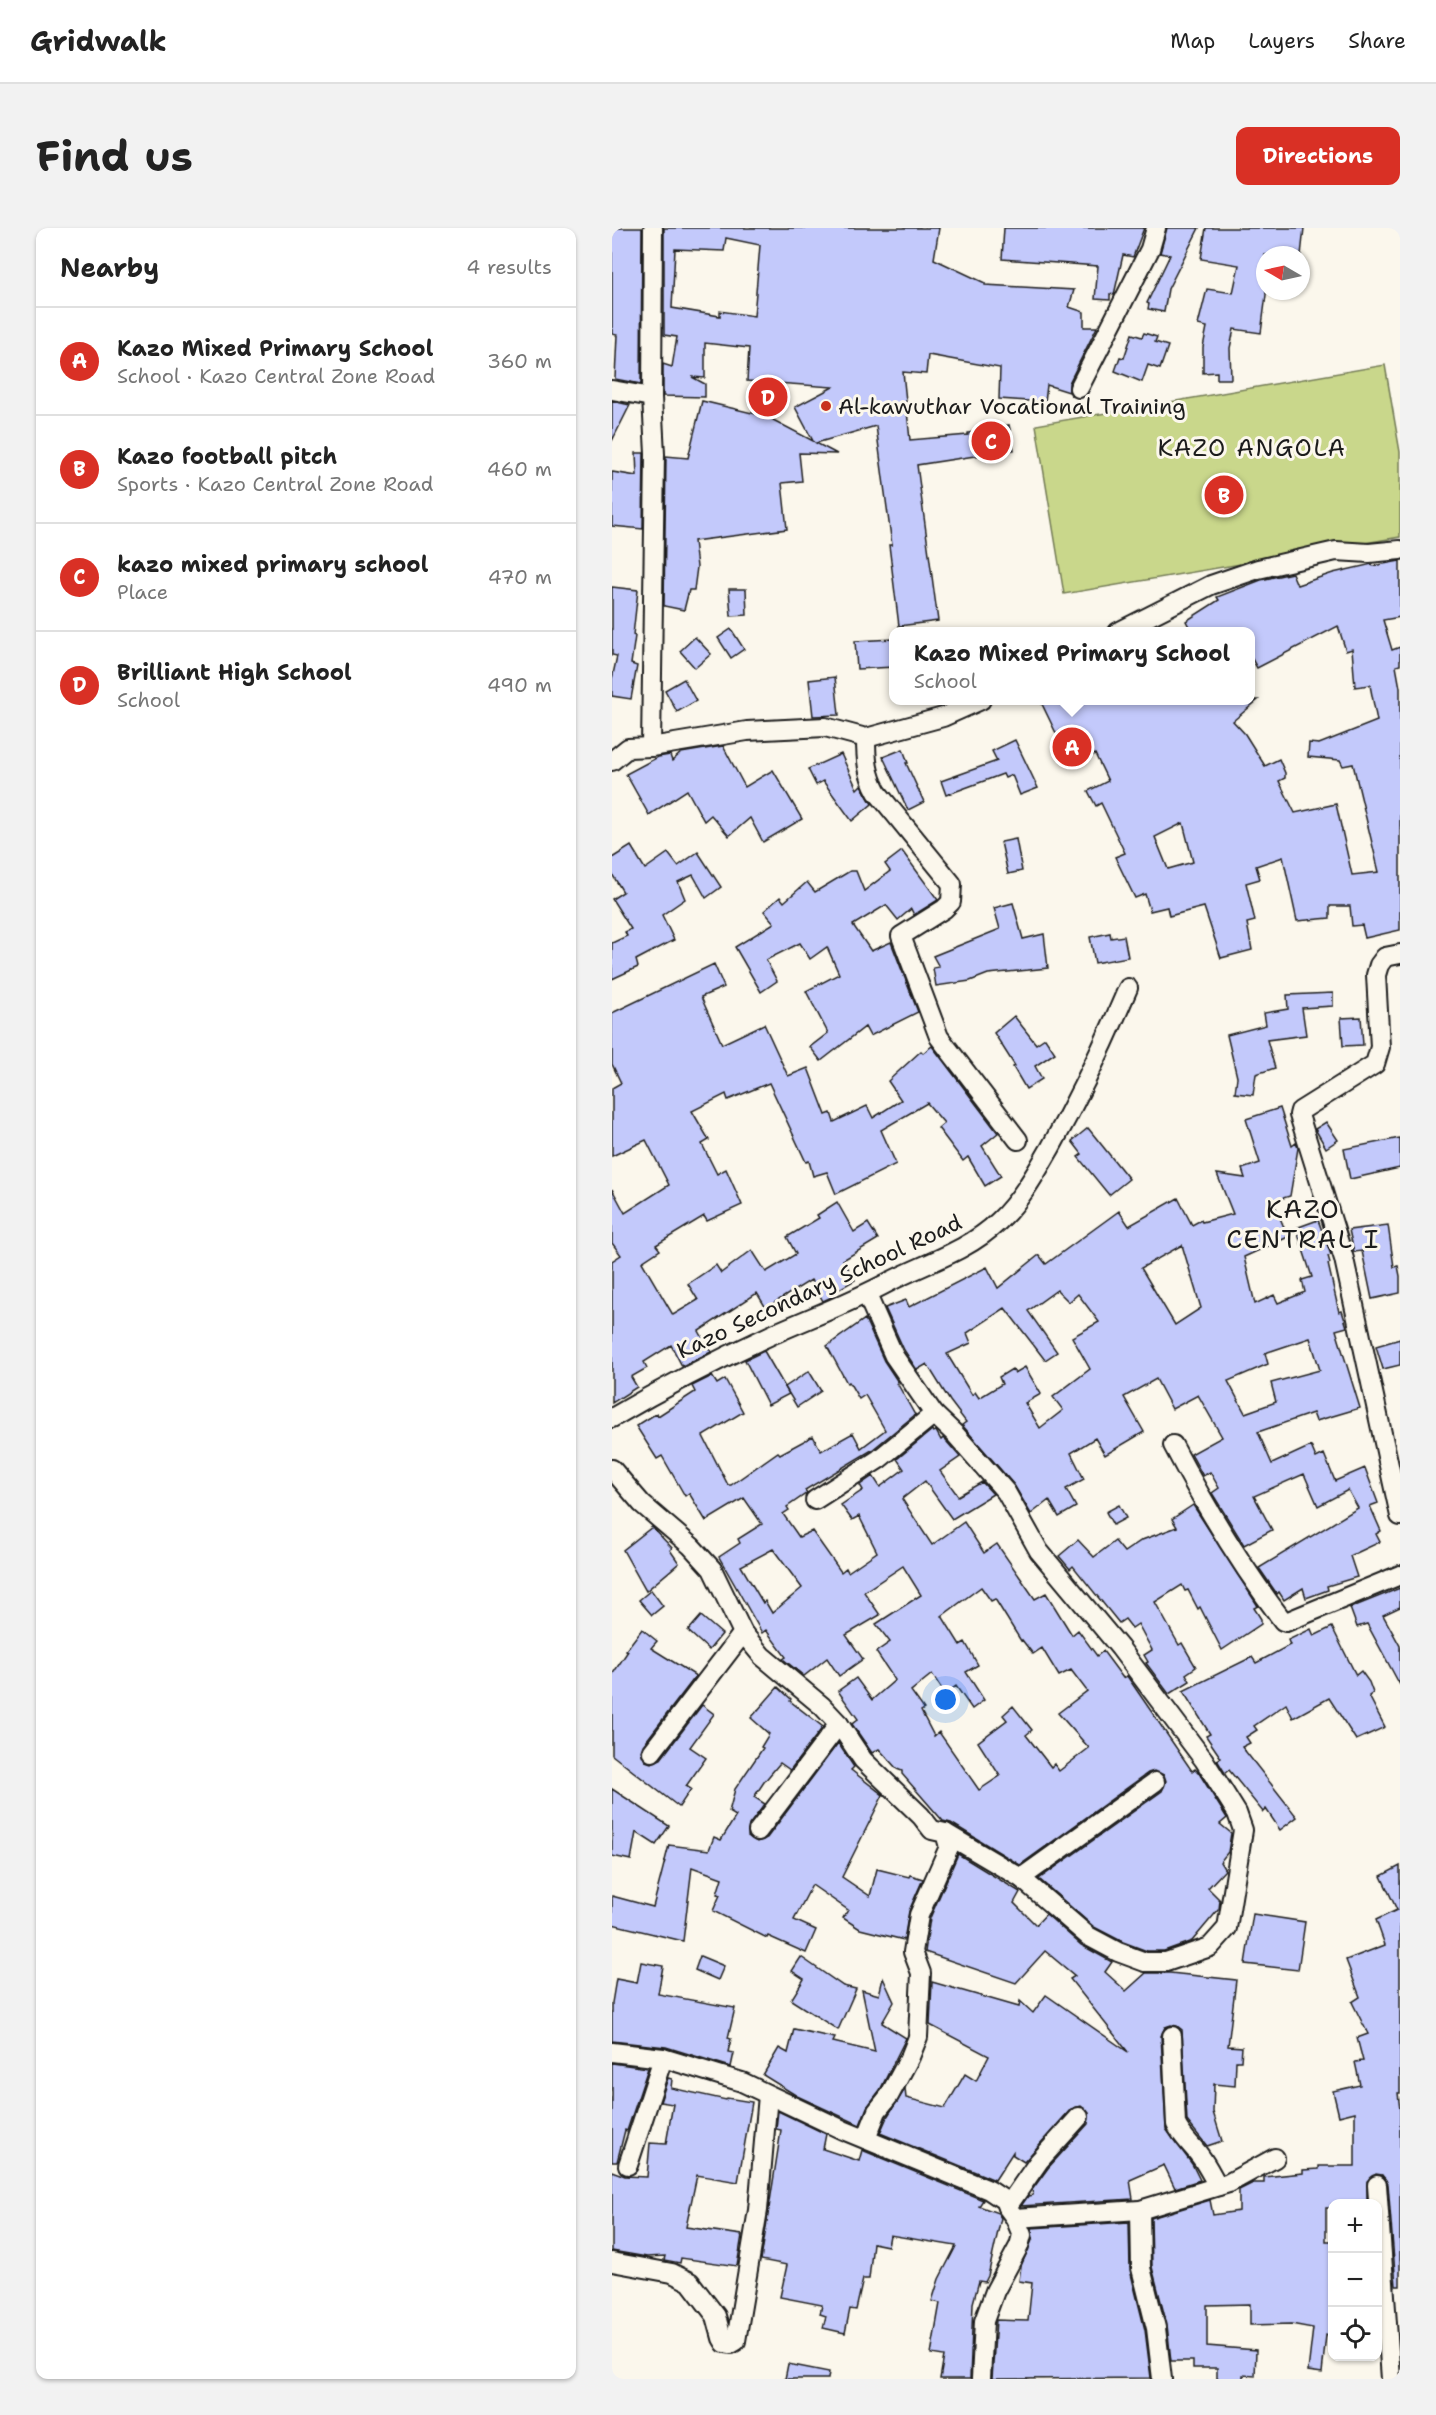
<!DOCTYPE html>
<meta charset="utf-8">
<style>
:root{--surface:#fff;--page:#f2f2f2;--text:#222;--muted:#767676;--line:#e0e0e0;--accent:#d93025}
body{margin:0;font-family:"Shantell Sans",sans-serif;background:var(--page);color:var(--text)}
.controls{position:absolute;right:18px;bottom:18px;display:grid;overflow:hidden;border-radius:12px;box-shadow:0 2px 4px #0004}
.controls button{width:54px;height:54px;display:grid;place-items:center;padding:0;border:0;border-bottom:2px solid var(--line);background:var(--surface);color:var(--text);font:30px sans-serif}
.compass{position:absolute;left:644px;top:18px;width:54px;height:54px;border-radius:50%;background:var(--surface);box-shadow:0 2px 4px #0004;rotate:279deg}
.you{position:absolute;left:334px;top:1472px;width:21px;height:21px;margin:-15px;border:4px solid #fff;border-radius:50%;background:#1a73e8;box-shadow:0 0 0 9px #1a73e833}
.badge{display:grid;place-items:center;width:39px;height:39px;border-radius:50%;background:var(--accent);color:#fff;font-size:20px;font-weight:700}
.pin{position:absolute;translate:-50% -50%;border:3px solid #fff;box-shadow:0 2px 6px #0006}
.popup{position:absolute;left:277px;top:399px;width:366px;height:78px;box-sizing:border-box;display:grid;place-content:center;border-radius:12px;background:var(--surface);filter:drop-shadow(0 2px 4px #0005);font-size:20px;white-space:nowrap;color:var(--muted)}
.popup b{font-size:22px;color:var(--text)}
.popup::after{content:'';position:absolute;left:50%;top:100%;margin-left:-12px;border:12px solid transparent;border-top-color:var(--surface)}
.list{margin:0;padding:0;list-style:none}
h2{display:flex;justify-content:space-between;align-items:center;height:78px;margin:0;padding:0 24px;font-size:26px}
h2 small{font-size:20px;font-weight:400;color:var(--muted)}
.list li{display:grid;grid-template-columns:39px 1fr auto;gap:18px;align-items:center;box-sizing:border-box;height:108px;padding:0 24px;border-top:2px solid var(--line)}
.list b{display:block;font-size:22px;white-space:nowrap}
.list p{margin:0;font-size:20px;white-space:nowrap;color:var(--muted)}
.list em{font-size:20px;font-style:normal;color:var(--muted)}
.icon{flex:none;width:33px;height:33px;fill:none;stroke:currentColor;stroke-width:2;stroke-linecap:round;stroke-linejoin:round}
.map{position:relative;flex:none;width:788px;height:2151px;overflow:hidden;border-radius:12px}
header{display:flex;align-items:center;gap:36px;box-sizing:border-box;height:84px;padding:0 30px;background:var(--surface);border-bottom:2px solid var(--line)}
header strong{font-size:28px}
nav{display:flex;gap:33px;margin-inline-start:auto;font-size:21px}
.intro{display:flex;align-items:center;justify-content:space-between;box-sizing:border-box;height:144px;padding:0 36px}
h1{margin:0;font-size:42px}
.button{padding:15px 27px;border-radius:12px;background:var(--accent);color:#fff;font-size:21px;font-weight:700}
main{display:flex;gap:36px;padding:0 36px}
aside{flex:1;background:var(--surface);border-radius:12px;box-shadow:0 2px 4px #0004}
.map>svg:first-child{display:block}
</style>
<header>
<strong>Gridwalk</strong>
<nav><a>Map</a><a>Layers</a><a>Share</a></nav>
</header>
<div class="intro"><h1>Find us</h1><a class="button">Directions</a></div>
<main>
<aside>
<h2>Nearby<small>4 results</small></h2>
<ul class="list">
<li><span class="badge">A</span><div><b>Kazo Mixed Primary School</b><p>School · Kazo Central Zone Road</p></div><em>360 m</em></li>
<li><span class="badge">B</span><div><b>Kazo football pitch</b><p>Sports · Kazo Central Zone Road</p></div><em>460 m</em></li>
<li><span class="badge">C</span><div><b>kazo mixed primary school</b><p>Place</p></div><em>470 m</em></li>
<li><span class="badge">D</span><div><b>Brilliant High School</b><p>School</p></div><em>490 m</em></li>
</ul>
</aside>
<div class="map">
<svg width="788" height="2151" viewBox="0 0 788 2151">
<rect width="100%" height="100%" fill="#fbf7ec"/>
<filter id="ink" filterUnits="userSpaceOnUse"><feTurbulence type="fractalNoise" baseFrequency=".0167" numOctaves="2"/><feDisplacementMap in="SourceGraphic" scale="12" xChannelSelector="R" yChannelSelector="G"/><feConvolveMatrix kernelMatrix="1 2 1 2 8 2 1 2 1" color-interpolation-filters="sRGB"/></filter>
<g filter="url(#ink)">
<path fill="#c9d78b" stroke="#727a54" stroke-width="1.5" d="M773 137 788 224V309L452 366 424 197Z"/>
<g fill="#c3c9fb" stroke="#1c1c1c" stroke-width="1.5" fill-rule="evenodd">
<path d="M0 0H30L29 156 3 151 5 107 0 106Z"/>
<path d="M52 0H327L322 31 373 55V57L462 62 457 79 472 84V99H485L457 155V164L435 157 433 174 387 171 388 140 316 127 314 146 291 144 298 212 356 207V205L397 197 402 222 305 237 326 393 287 398 277 317H280L264 198 204 215 225 226 187 225 190 253 170 255 175 301 82 313 85 339 82 362H77L72 382 52 378 54 228 76 230 90 173 144 186 146 184 201 213 183 179 221 159 135 153 137 120 93 115V150L80 149 93 156V169L51 168V136L60 139 65 109 52 107ZM114 10 148 17 142 88 108 83V88L60 80 63 21 112 23Z"/>
<path d="M392 0H532L521 29 511 27 502 67 498 66V72L483 71 486 38 390 31Z"/>
<path d="M555 0H587L556 61 552 84 536 81 537 76 535 75 558 27 548 25Z"/>
<path d="M594 0H692L689 27H653L654 67 649 105 622 101 618 120 619 151H605V144L591 145V119L595 99 586 97 595 61 621 65 627 37 589 31Z"/>
<path d="M532 105 545 109 543 114 556 118 548 141 536 137 530 154 503 143 508 129 512 130 520 106 530 109Z"/>
<path d="M0 173 18 177 0 213Z"/>
<path d="M24 225H32L31 301 0 298V244L25 248Z"/>
<path d="M788 333V389L771 392 780 422 788 419V437L784 438 788 460V702L753 710 750 697 740 698 738 678H718V690L685 693 671 629 644 638 648 651 634 655 643 693 635 695 640 722 609 730 592 679 557 688 555 679 538 683 533 666 523 670 503 629 513 625 489 575 484 578 476 563 496 553 483 526 460 538 428 472H646L621 493 633 506 653 538 667 531 673 545V550L667 553 683 585 724 576 740 647 767 644 741 536 731 538 728 532 696 529 697 515 707 516 765 493 758 457 743 459 740 421 734 423 726 398 645 440 639 429V404H580L574 393 607 372 605 369 649 352 680 345 685 357 721 345 760 336 761 338ZM571 595 581 634 556 641 543 609Z"/>
<path d="M0 359 26 362 21 407 23 408 19 436 25 438 19 471 0 468V451L5 428 0 427Z"/>
<path d="M117 361H134L135 387 119 388Z"/>
<path d="M119 401 132 421 119 430 106 410Z"/>
<path d="M83 409 99 426 83 440 68 423Z"/>
<path d="M282 411V439L245 441 243 413Z"/>
<path d="M223 449 227 487 201 488 197 452Z"/>
<path d="M72 451 84 473 65 484 53 462Z"/>
<path d="M403 512 426 560 408 567 400 547 393 550 391 546 334 567 329 553 385 533 380 523Z"/>
<path d="M111 518 133 559 161 542 190 591 151 614 138 590 117 608 99 587 92 593 75 562 37 587 14 546 46 529 58 527 60 533 69 525Z"/>
<path d="M291 521 296 535H294L312 574 296 582 271 529Z"/>
<path d="M229 526 245 561 249 557 260 576 240 593 211 553 204 557 196 541Z"/>
<path d="M404 611 410 643 396 646 389 614Z"/>
<path d="M19 618 33 641 56 625 66 638 86 624 109 659 94 670 81 647 66 654 73 671 50 687 62 712 24 732 26 739 0 751V715L15 708 13 704 19 701 0 671 11 664 0 646V630Z"/>
<path d="M290 623 326 672 302 687 299 681 286 692 274 677 241 697 259 723 279 714 306 784 258 808 253 799 209 833 198 819 216 805 194 763 227 746 215 719 198 731 188 715 154 732 165 753 149 764 123 719 162 695 152 683 168 669 172 674 195 654 203 664 238 643H244L252 663 278 643 273 636Z"/>
<path d="M401 675 411 711 432 706 436 740 376 746 358 753 324 758 321 740 327 739 321 728 388 701 382 680Z"/>
<path d="M498 705 499 710 512 708 516 729 483 735 478 709Z"/>
<path d="M102 736 112 759 89 769 110 816 152 796 176 848 196 840 214 887 219 885 222 894 255 878 261 890 289 872 276 853 309 823 311 825 320 818 386 905 370 918 389 948 373 958 356 929 351 933 326 900 332 895 315 875 269 902 284 936 224 966 215 944 201 948 197 933 194 934 157 855 116 872 114 866 80 883 97 912 90 916 105 946 114 941 130 977 95 993 92 988 44 1017 48 1022 30 1034 61 1087 86 1072 76 1056 104 1037 109 1045 140 1022 154 1044 184 1026 175 1009 207 990 205 987 225 974 242 1004 256 995 266 1011 231 1032 243 1052 222 1064 224 1067 211 1073 199 1052 154 1080 145 1065 87 1103 99 1124 70 1138 59 1117 32 1134 35 1140 19 1149 25 1159 0 1175V1033L9 1027 0 1015V961L13 985 57 957 34 912 0 928V860L9 855 0 836V785Z"/>
<path d="M721 765V778L690 780 694 807 655 812 663 840 644 846 641 867 623 865 625 849 615 807 654 797 652 785 676 781 675 767Z"/>
<path d="M402 788 424 816 433 810 443 825 423 838 430 851 414 861 401 839 403 838 382 805Z"/>
<path d="M749 789 751 817 731 818 729 790Z"/>
<path d="M668 880 680 918 684 915 686 920 678 968 661 973 676 1009 632 1029 643 1076 662 1067 666 1075 693 1064 690 1052 700 1049 684 1000 706 992 719 1027 716 1028 718 1035 716 1036 727 1084 730 1083 735 1099 724 1102 748 1180 704 1193 701 1185 646 1204 660 1236 699 1218 704 1230 712 1226 723 1253 753 1240 766 1275 758 1278 769 1303 764 1306 768 1314 738 1328 745 1349 715 1358 716 1362 694 1370 691 1360 672 1372 667 1364 665 1366 647 1340 746 1280 736 1262 706 1278 692 1246 642 1268 660 1302 632 1317 600 1265 607 1260 598 1244 591 1248 579 1226 610 1209 586 1167 560 1181 544 1151 512 1169 532 1204 493 1227 483 1210 459 1225 472 1251 454 1261 464 1279 447 1289 437 1272 419 1286 402 1257 350 1197 354 1194 338 1173 315 1136 305 1142 292 1122 273 1080 294 1072 297 1079 375 1039 386 1060 427 1027 434 1036 507 983 517 998 566 970 580 997 589 992 590 994 621 986 605 946 633 950 630 941 648 935 634 891ZM570 1017 589 1080 563 1097 529 1040ZM445 1062 457 1074 466 1066 487 1094 460 1109 478 1141 441 1169 451 1182 428 1200 413 1175 429 1166 413 1139 403 1145 400 1141 387 1149 390 1156 367 1170 363 1164 360 1167 335 1126 359 1115 355 1105 393 1080 433 1132 445 1124 416 1083ZM698 1110 708 1142 659 1155 664 1174 633 1185 616 1153 656 1136 653 1125Z"/>
<path d="M714 894 726 912 714 920 703 901Z"/>
<path d="M476 900 517 951 497 967 466 929 470 926 460 913Z"/>
<path d="M788 910V940L738 951 732 921Z"/>
<path d="M776 997 782 1039 786 1038 788 1048V1065L760 1071 750 1023 742 1024 737 1002Z"/>
<path d="M253 1091 272 1133 286 1154 285 1155 303 1187 304 1186 260 1222 193 1262 195 1265 175 1279 177 1282 171 1286 187 1309 200 1303 229 1344 234 1340 236 1344 265 1324 247 1288 240 1292 229 1277 251 1262 248 1257 261 1248 268 1259 292 1241 285 1231 320 1202 321 1204 324 1203 329 1212 331 1210 335 1214 348 1229 328 1243 346 1268 370 1254 381 1266 340 1291 313 1253 290 1271 320 1317 352 1294 372 1325 385 1316 423 1371 434 1365 460 1407 466 1402 485 1428 491 1423 511 1450 515 1448 580 1543 583 1541 587 1545 615 1590 608 1596 619 1605 616 1624 608 1634 613 1642 596 1660 608 1672 607 1681 580 1713 552 1723H535L511 1714 482 1699 427 1651 550 1563 554 1553 552 1547 542 1543 536 1545 408 1637 339 1595 331 1593 290 1546V1543L285 1541 267 1521 260 1525 240 1496 246 1491 226 1463 244 1450 260 1472 283 1452 264 1424 278 1414 264 1396 309 1367 291 1338 252 1364 268 1387 234 1407 251 1431 227 1448 215 1430 192 1448 171 1431 174 1429 154 1402 150 1405 107 1329 128 1315 126 1311 150 1296 132 1270 94 1293 77 1265 73 1268 50 1228 45 1231 24 1198 45 1185 46 1188 83 1164 80 1158 100 1148 105 1156 113 1151 131 1184 91 1208 116 1257H119L166 1224 168 1226 201 1208 209 1223 241 1205 249 1220 273 1202 253 1167 247 1171 237 1154 235 1155 215 1118ZM161 1321 190 1360 160 1385 153 1373 151 1375 129 1338ZM369 1359 379 1373 383 1371 409 1413 410 1412 421 1426 430 1420 447 1448 459 1442 475 1463 446 1485 477 1520 447 1543 442 1536 439 1539 414 1507 420 1502 401 1478 391 1487 395 1492 366 1514 388 1548 367 1562 327 1504 322 1508 309 1483 312 1481 299 1463 320 1446 333 1466 344 1458 360 1481 372 1472 354 1444 366 1437 353 1414 348 1417 330 1388Z"/>
<path d="M788 1111V1137L771 1141 764 1118Z"/>
<path d="M152 1123 177 1166 156 1177 133 1132Z"/>
<path d="M197 1143 209 1163 185 1179 173 1159Z"/>
<path d="M507 1277 514 1290 501 1297 494 1284Z"/>
<path d="M581 1277 646 1378 642 1380 649 1391V1396L610 1422 588 1379 586 1381 576 1362 573 1363 570 1357 543 1374 567 1417 570 1415 584 1439 574 1446 578 1453 557 1466 534 1435 536 1434 532 1427 540 1422 526 1396 520 1400 513 1391 507 1395 461 1338 458 1341 447 1328 466 1312 482 1329 503 1313 512 1324 530 1312 565 1299 560 1291Z"/>
<path d="M40 1299 60 1320 58 1322 67 1335 34 1363 11 1322Z"/>
<path d="M788 1360V1379L771 1387 788 1418V1457L755 1396 745 1399 738 1380Z"/>
<path d="M39 1362 51 1378 40 1387 27 1372Z"/>
<path d="M89 1388 110 1406 97 1422 76 1403Z"/>
<path d="M720 1399 744 1447 749 1443 757 1454 761 1465 757 1468 773 1499 744 1512 717 1470 681 1490 674 1476 642 1498 645 1502 634 1509 638 1515 630 1519 685 1589 668 1602 654 1581 651 1584 617 1542 613 1545 605 1532 609 1530 594 1508 598 1506 571 1463 640 1429 644 1435 678 1417 676 1412 699 1401 702 1408Z"/>
<path d="M30 1401 45 1413 39 1420 84 1448 31 1517 29 1523 33 1533 39 1535 49 1531 90 1477 102 1486 78 1519 94 1530 74 1558 79 1561 67 1579 0 1527V1447L16 1423 14 1422Z"/>
<path d="M166 1459 179 1471 178 1473 211 1499 178 1542 168 1535 152 1554 142 1569 153 1576 137 1597 136 1608 145 1614 155 1610 226 1515 242 1539 239 1542 271 1567 230 1649 258 1668 265 1641 297 1649 298 1647 311 1651 297 1683 292 1712 248 1701 231 1690 236 1682 200 1657 182 1692 204 1702 194 1725 156 1708 155 1710 101 1683 108 1667 105 1666 110 1650 80 1639 71 1713 0 1696V1668L41 1679 57 1617 97 1622 102 1609 109 1612 124 1588 117 1584 123 1561 151 1520 149 1519 157 1506 139 1490Z"/>
<path d="M0 1561 57 1598 44 1617 24 1604 19 1632 0 1628Z"/>
<path d="M346 1626 408 1664 402 1675 424 1697 434 1686 469 1717 500 1734 493 1744 514 1763 534 1745H558L624 1752 616 1818 630 1819 629 1833H624L623 1858 602 1856 601 1884 610 1913 595 1918 575 1893 570 1802 565 1798 559 1797 553 1799 549 1808 554 1901 580 1936 588 1952 563 1960 552 1937 518 1952 521 1971 409 1978 416 1968 421 1967 420 1962 436 1940 476 1896 477 1885 469 1878 459 1881 412 1934 401 1927V1924L383 1952 268 1905 275 1889 293 1861 294 1870 333 1880 353 1846 364 1853 377 1828 318 1797 320 1754 407 1779 408 1773 421 1785 434 1767 516 1824 458 1751 463 1748 433 1723 404 1755 313 1724 318 1690Z"/>
<path d="M788 1638V1865H786L788 1882V2058H784L776 1956 770 1947 764 1946 755 1953V1973L720 1976V1980H714V2013H720V2108L714 2107 710 2145 696 2143 701 2100 679 2096 638 2097V2076L595 2077V2118L644 2122 643 2148 631 2147V2151H605V2140H581V2133H559L555 2097 540 2039 539 1990 598 1972 601 1987 627 1983V1962L641 1955H652V1949L691 1945V1942L707 1941V1938H743V1884L727 1888 721 1863 748 1857 743 1834 751 1833 745 1810 756 1806 740 1774 748 1769 734 1732 773 1717 764 1692 785 1682 769 1648Z"/>
<path d="M641 1686 693 1694 686 1742 633 1736Z"/>
<path d="M88 1728 112 1738 106 1752 83 1742Z"/>
<path d="M189 1729 231 1758 244 1761 226 1802 179 1772 192 1751 180 1743Z"/>
<path d="M29 1734 51 1738 46 1766 123 1780 116 1810 119 1811 116 1824 122 1825 119 1839 54 1819 0 1813V1775L4 1751 25 1755Z"/>
<path d="M271 1750 282 1774 270 1795 294 1810 268 1862 255 1879 248 1897 185 1868 151 1847 167 1820 176 1825 182 1801 223 1810 221 1814 263 1824 250 1762 267 1767Z"/>
<path d="M0 1835 36 1840 15 1903 13 1902 5 1934H0Z"/>
<path d="M56 1850 60 1851 59 1860 114 1872 115 1870 140 1874 126 1954 85 1947 74 1999 130 2007 125 2038 69 2030 68 2035 52 2032 53 2028 35 2029 0 2023V1943L13 1948 35 1949 38 1915 54 1916 61 1876 48 1874Z"/>
<path d="M166 1883 214 1906 211 1921 247 1933 250 1922 371 1972 367 1978 386 1985 389 1990 376 2048 373 2054 367 2053 361 2075 358 2151H328L332 2128 319 2126 328 2075 320 2073 327 2051 344 2018 278 2007 276 2018 261 2015 257 2051H251L244 2082 238 2081 233 2105 211 2100 214 2088 208 2086 210 2077 168 2069 175 2037 149 2032 169 1902 164 1901Z"/>
<path d="M517 1994 518 2042 533 2102 539 2150 380 2151 384 2092 416 2093 420 2055 407 2053 409 2038 421 2010 419 2000Z"/>
<path d="M176 2136 217 2144 216 2151H173Z"/>
</g>
<g fill="none" stroke-linecap="round" stroke-linejoin="round">
<g stroke="#1c1c1c" stroke-width="22">
<g id="street">
<path d="M467 160 538 21 544 0"/>
<path d="M0 162 40 169"/>
<path d="M506 404 599 357 646 341 724 323 757 325 788 322"/>
<path d="M254 510C254 531 255 546 265 564L340 656 339 674 332 681 289 708 327 809 406 912"/>
<path d="M39 519 43 226 40 169 41 0"/>
<path d="M0 533 16 520 39 519 135 503 213 499 254 510 331 489 369 472"/>
<path d="M788 726 773 729 767 737 764 747 768 819 763 836 688 883 687 887 732 1031 788 1288"/>
<path d="M255 1067 282 1128 322 1186 343 1206 394 1264 427 1323 508 1420 592 1532 625 1585 631 1602 615 1700 598 1719 554 1734H533L506 1724 476 1708 409 1650 333 1605"/>
<path d="M0 1190C51 1160 103 1133 157 1108 197 1090 238 1075 277 1054 314 1035 356 1023 387 993 409 972 424 945 439 919 468 867 493 814 516 760"/>
<path d="M561 1217C593 1278 629 1338 671 1393L674 1394 788 1347"/>
<path d="M0 1241 30 1276 79 1318 100 1341 131 1405 150 1428 210 1478 227 1496 251 1532 309 1588 320 1602 333 1605 337 1619 307 1687 301 1724 309 1745 306 1809 298 1829 277 1868 265 1883 254 1911"/>
<path d="M203 1272 267 1231 322 1186"/>
<path d="M40 1524 131 1405"/>
<path d="M146 1603 227 1496"/>
<path d="M409 1650 543 1554"/>
<path d="M560 1808 564 1896C569 1908 580 1917 588 1928 595 1937 600 1948 606 1958"/>
<path d="M0 1824 51 1830 130 1854 231 1902 377 1962 392 1972 395 1979"/>
<path d="M16 1937 51 1830"/>
<path d="M765 1957 779 2151"/>
<path d="M528 1982 529 2040 544 2100 550 2151"/>
<path d="M403 1990 528 1982 617 1955 663 1930"/>
<path d="M0 2034 60 2045 78 2054 104 2088 110 2110 113 2115 119 2116 124 2113 146 1982 156 1867"/>
<path d="M369 2151 372 2093 383 2063 407 2018 410 2007 403 1990 395 1979 427 1933 467 1889"/>
</g>
</g>
<use href="#street" stroke="#fbf7ec" stroke-width="18"/>
</g>
</g>
<circle fill="#c8321e" stroke="#fbf7ec" stroke-width="2" cx="214" cy="178" r="6"/>
<g text-anchor="middle" stroke-width="6" stroke-linejoin="round" paint-order="stroke">
<g font-size="22" fill="#1c1c1c" stroke="#fbf7ec" text-anchor="start">
<text x="226" y="186">Al-kawuthar Vocational Training</text>
</g>
<g font-size="22" fill="#1c1c1c" stroke="#fbf7ec">
<text transform="translate(207 1058) rotate(-25)" y="8">Kazo Secondary School Road</text>
</g>
<g font-size="24" letter-spacing="1.5" fill="#1c1c1c" stroke="#fbf7ec">
<text x="640" y="228">KAZO ANGOLA</text>
</g>
<g font-size="26" letter-spacing="1.5" fill="#1c1c1c" stroke="#fbf7ec">
<text x="691" y="990">KAZO<tspan x="691" dy="30">CENTRAL I</tspan></text>
</g>
</g>
</svg>
<div class="controls">
<button>+</button>
<button>−</button>
<button><svg class="icon" aria-label="locate" viewBox="0 0 24 24"><circle cx="12" cy="12" r="6"/><path d="M12 2v4M12 18v4M2 12h4M18 12h4"/></svg></button>
</div>
<svg class="compass" viewBox="-18 -18 36 36"><path d="M0-13l5 13h-10z" fill="#e53935"/><path d="M0 13l5-13h-10z" fill="#767676"/></svg>
<div class="you"></div>
<div class="pin badge" style="left:460px;top:519px">A</div>
<div class="popup"><b>Kazo Mixed Primary School</b>School</div>
<div class="pin badge" style="left:612px;top:267px">B</div>
<div class="pin badge" style="left:379px;top:213px">C</div>
<div class="pin badge" style="left:156px;top:169px">D</div>
</div>
</main>
